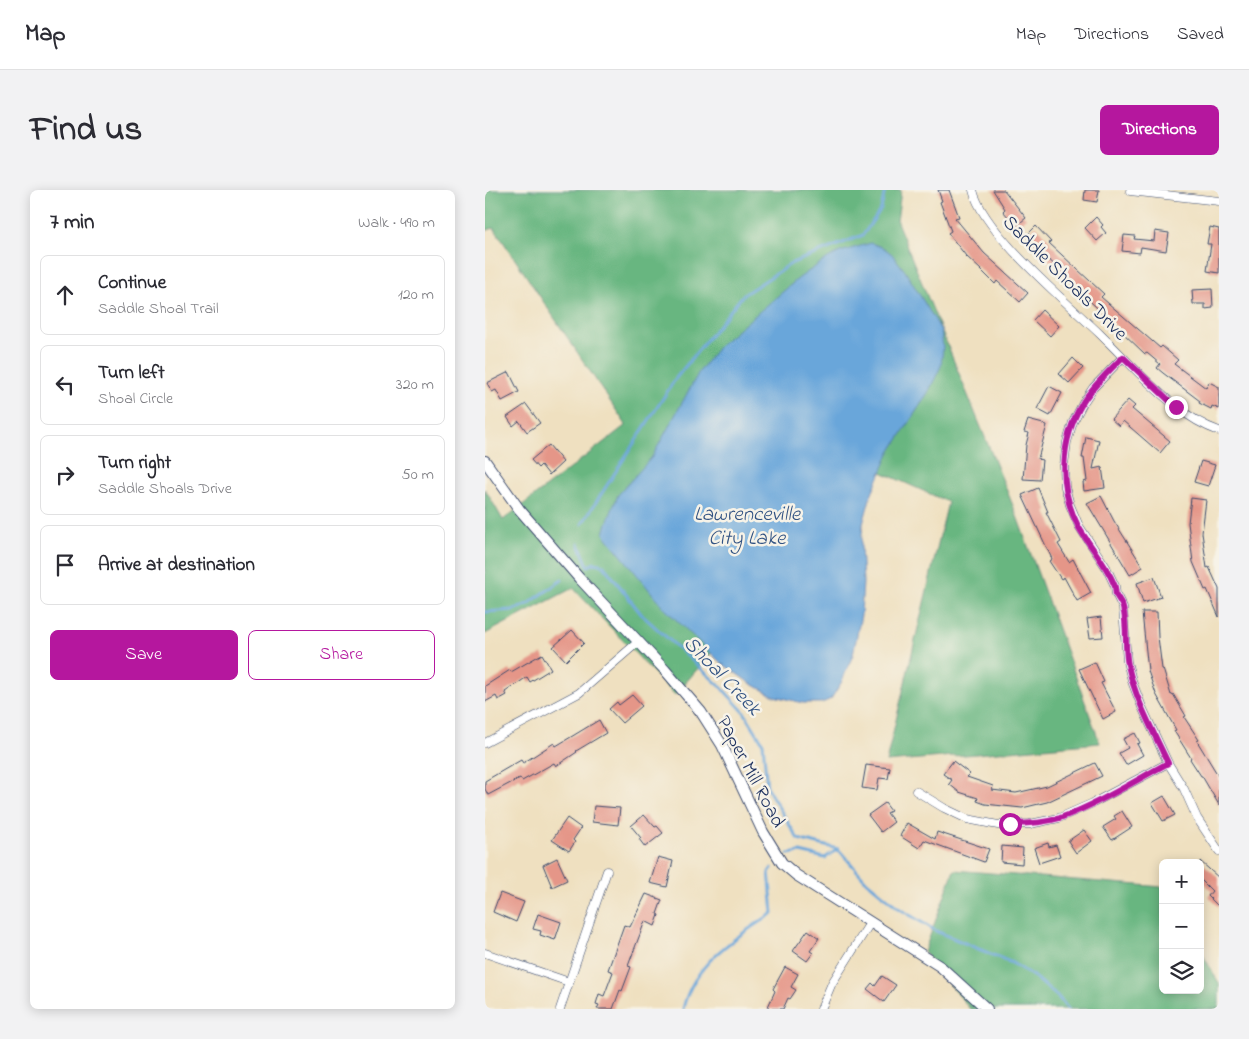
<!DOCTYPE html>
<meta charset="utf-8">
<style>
:root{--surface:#fff;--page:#f2f2f3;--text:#2b2b33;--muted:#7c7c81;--line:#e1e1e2;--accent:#b5179e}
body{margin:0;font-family:"Indie Flower",sans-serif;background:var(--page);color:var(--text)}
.controls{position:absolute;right:15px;bottom:15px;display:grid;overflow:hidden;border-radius:8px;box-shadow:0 2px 12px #0003}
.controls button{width:45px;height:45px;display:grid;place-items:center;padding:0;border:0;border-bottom:1px solid var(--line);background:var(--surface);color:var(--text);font:25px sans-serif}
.stop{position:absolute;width:15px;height:15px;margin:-11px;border:4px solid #b5179e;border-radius:50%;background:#fff}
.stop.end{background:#b5179e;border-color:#fff;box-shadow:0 1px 5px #0008}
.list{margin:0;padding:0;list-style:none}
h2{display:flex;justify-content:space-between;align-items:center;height:65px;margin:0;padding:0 20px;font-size:21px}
h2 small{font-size:16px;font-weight:400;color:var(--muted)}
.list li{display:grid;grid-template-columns:32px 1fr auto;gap:15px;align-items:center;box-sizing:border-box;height:80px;margin:0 10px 10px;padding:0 10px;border:1px solid var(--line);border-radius:8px}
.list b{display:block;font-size:19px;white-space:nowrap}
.list p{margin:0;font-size:16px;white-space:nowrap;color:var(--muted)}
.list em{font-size:16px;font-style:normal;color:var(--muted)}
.actions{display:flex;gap:10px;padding:15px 20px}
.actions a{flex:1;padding:11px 0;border:1px solid var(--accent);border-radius:8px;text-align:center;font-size:18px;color:var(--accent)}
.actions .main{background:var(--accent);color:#fff}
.icon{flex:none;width:28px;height:28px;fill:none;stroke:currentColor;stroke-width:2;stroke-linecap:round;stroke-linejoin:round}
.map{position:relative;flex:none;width:734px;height:819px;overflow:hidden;border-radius:8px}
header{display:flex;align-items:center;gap:30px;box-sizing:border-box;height:70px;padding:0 25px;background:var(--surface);border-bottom:1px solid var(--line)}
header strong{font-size:24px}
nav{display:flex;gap:28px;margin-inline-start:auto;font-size:18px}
.intro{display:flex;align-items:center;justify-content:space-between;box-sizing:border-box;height:120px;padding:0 30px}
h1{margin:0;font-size:35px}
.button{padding:12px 22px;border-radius:8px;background:var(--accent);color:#fff;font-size:18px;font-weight:700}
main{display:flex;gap:30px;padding:0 30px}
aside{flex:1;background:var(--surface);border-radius:8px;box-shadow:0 2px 12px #0003}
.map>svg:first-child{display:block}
</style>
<header>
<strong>Map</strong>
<nav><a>Map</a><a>Directions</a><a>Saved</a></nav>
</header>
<div class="intro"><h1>Find us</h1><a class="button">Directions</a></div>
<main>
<aside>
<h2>7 min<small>Walk · 490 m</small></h2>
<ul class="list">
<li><svg class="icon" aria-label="ahead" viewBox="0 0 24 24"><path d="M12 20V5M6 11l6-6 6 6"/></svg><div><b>Continue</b><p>Saddle Shoal Trail</p></div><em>120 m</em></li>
<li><svg class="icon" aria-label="left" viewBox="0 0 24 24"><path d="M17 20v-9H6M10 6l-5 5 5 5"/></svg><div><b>Turn left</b><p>Shoal Circle</p></div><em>320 m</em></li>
<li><svg class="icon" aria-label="right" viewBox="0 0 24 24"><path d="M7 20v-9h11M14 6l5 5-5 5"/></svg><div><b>Turn right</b><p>Saddle Shoals Drive</p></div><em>50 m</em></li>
<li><svg class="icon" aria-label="arrive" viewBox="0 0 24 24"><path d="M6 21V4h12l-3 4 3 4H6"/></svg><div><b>Arrive at destination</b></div></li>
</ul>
<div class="actions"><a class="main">Save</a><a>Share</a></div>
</aside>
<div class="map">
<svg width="734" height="819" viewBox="0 0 734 819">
<rect width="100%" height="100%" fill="#f7f3e8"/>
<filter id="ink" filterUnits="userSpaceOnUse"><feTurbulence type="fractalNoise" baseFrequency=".02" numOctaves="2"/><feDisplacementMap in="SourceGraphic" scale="10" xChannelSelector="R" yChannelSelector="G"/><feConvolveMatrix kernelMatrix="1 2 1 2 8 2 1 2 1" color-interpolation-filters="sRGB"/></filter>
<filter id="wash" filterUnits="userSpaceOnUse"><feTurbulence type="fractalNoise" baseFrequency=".0096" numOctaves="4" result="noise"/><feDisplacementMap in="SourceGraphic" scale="20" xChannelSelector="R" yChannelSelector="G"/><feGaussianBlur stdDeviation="1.12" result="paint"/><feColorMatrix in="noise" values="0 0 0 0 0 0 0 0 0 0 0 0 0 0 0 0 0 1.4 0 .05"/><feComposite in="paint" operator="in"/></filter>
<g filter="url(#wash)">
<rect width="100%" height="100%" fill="#efe0c0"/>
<g fill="#68b680" stroke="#42726f">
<path d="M0 0H416L412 32 529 318 615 553 401 572 463 312 302 240 227 462 190 505 88 398 0 444V299L18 330 141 235 9 38 0 41Z"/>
<path d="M469 680 678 697V800H715V760L734 793V819H485L439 762Z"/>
</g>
<path fill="#69a6da" stroke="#426a9c" d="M386 53 399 58 407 64 420 81 456 140 458 157 456 176 444 201 404 264 386 305 378 334 376 355 378 392 376 425 368 465 356 493 346 509 337 513H318L289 506 265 493 235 472 179 418 119 344 122 333 133 305 167 267 214 182 234 156 314 88 343 68 355 62Z"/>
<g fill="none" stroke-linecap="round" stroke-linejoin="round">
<g stroke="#69a6da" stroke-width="3">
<path d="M97 334 191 188 258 105 307 73 378 45 396 19 400 0"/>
<path d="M94 354 103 376 110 373 118 375 157 425 236 497 259 522 278 553 282 598 313 649 353 659 382 692 415 719 451 741 527 773 551 788 573 807 583 819"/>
<path d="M0 422 28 420 43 414 77 390"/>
<path d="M303 664 315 662 340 668 353 659"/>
<path d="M198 819C208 773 251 747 288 723L284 682 287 678"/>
</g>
</g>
<g id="blocks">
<g fill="#e59688">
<path d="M453 0H464L474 27 470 28 499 63 543 103 535 112 512 91 510 94 496 80 481 66 463 43 466 41 455 12 457 11Z"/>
<path d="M508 0H519L541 28 531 36 518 21 520 19Z"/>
<path d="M600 0H614L612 12 599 10Z"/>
<path d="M611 27 618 35 616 37 621 43 612 51 600 38Z"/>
<path d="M551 36 566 52 564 53 619 104 616 107 675 158 677 156 693 170 689 174 721 198 724 192 734 197V219L727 216 726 219 714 213 715 211 678 183 672 178 675 174 662 163 660 164 588 95 589 93 561 67 541 46Z"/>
<path d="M725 37 734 39V83L722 81 726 54H722Z"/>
<path d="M670 41 684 43 681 61 656 57 655 63 637 61 639 45 650 46 649 49 669 51Z"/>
<path d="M727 99 728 118 720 119V114H708L707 100Z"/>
<path d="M557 120 574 136 565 146 548 130Z"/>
<path d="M588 168 598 178 584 193 574 184Z"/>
<path d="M24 182 34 202 17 211 11 200 7 202 2 193Z"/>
<path d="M564 196 577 203 565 226 552 219Z"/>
<path d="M643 210 650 216 647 219 685 251 675 263 638 231 634 236 626 229Z"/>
<path d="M41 214 55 233 42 242 34 231 28 236 22 227Z"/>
<path d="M543 230 562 235 553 269 557 270 555 290 538 289 541 255 544 243 539 242Z"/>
<path d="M601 247 614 250 608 279 617 277 620 298 599 301 598 292 602 291 599 268H597Z"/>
<path d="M64 255 78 272 64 285 56 275 53 278 46 270Z"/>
<path d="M716 271 730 275 723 296 709 292Z"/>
<path d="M553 298 563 322H561L576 352 573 354 584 372 588 369 606 403 592 411 579 387 576 389 564 371 567 369 537 305Z"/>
<path d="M616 306 629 331 658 377 645 385 602 313Z"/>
<path d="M706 308 721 310 717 343 722 378 724 377 734 399V427L722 399 720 400 708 372 703 333Z"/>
<path d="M669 387 676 407 658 413 652 393Z"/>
<path d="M657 422H672L673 447 677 479H678L686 505 688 504 701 526 699 527 714 550 712 551 734 587V615L717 586H716L705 569 706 568 689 541 691 540 671 504 663 481Z"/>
<path d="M616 427 618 447 605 448 602 429Z"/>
<path d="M87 440 99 453 81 471 68 457Z"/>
<path d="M57 464 66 479 45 492 42 487 20 502 22 505 13 510 11 506 0 512V496L25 480 26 482Z"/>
<path d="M610 472 619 492 616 493 631 522 618 529 594 479Z"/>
<path d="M147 505 157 516 137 533 124 519 132 512 134 515Z"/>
<path d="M114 530 121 543 91 561 92 562 71 576 69 573 37 591 35 588 3 605 0 599V591L36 570 38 573 69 553 71 556Z"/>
<path d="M650 543 655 553 652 554 658 565 641 575 634 563 643 558 638 549Z"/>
<path d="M468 571 485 584 482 587 508 596 507 600 531 603 562 596 610 573 617 586 562 612 537 618 500 614 492 611 493 608 474 602 464 594 467 590 458 584Z"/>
<path d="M381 575 405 578 403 589 394 588 392 600 377 598Z"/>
<path d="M679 606 690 625 678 631 667 613Z"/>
<path d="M400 613 406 621 402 623 409 632 396 642 383 625Z"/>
<path d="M109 616 135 618 133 635 107 632Z"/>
<path d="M637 621 647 637 627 650 618 637 631 629 629 626Z"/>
<path d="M159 625 170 637 172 636 178 643 160 657 154 649 156 648 146 636Z"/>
<path d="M82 628 96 638 88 650 90 652 84 661 67 650Z"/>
<path d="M422 633 450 649 452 642 504 659 499 672 439 650 434 658 415 646Z"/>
<path d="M599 640 607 651 591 663 583 651Z"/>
<path d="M563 653 564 657 571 655 575 666 554 673 549 658Z"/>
<path d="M517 656 538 658 537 674 516 672Z"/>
<path d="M173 667 188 671 182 697 165 693Z"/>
<path d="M72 668 82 690 67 697 58 675Z"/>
<path d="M715 671 734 688V717L723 706 727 701 715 689Z"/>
<path d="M15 703 39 712 31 732 8 722Z"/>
<path d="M161 704 177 710 172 724 174 725 170 736 160 731 143 776 146 777 137 801 135 800 128 819H112L114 815 111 814 114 804 119 806 128 782 123 780 139 735 145 737Z"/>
<path d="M53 724 76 732 70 750 55 745 56 741 48 739Z"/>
<path d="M323 740 334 748 325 761 328 763 322 771 308 761Z"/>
<path d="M300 777 313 784 306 797 311 800 305 809 303 808 298 819H282L290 801 288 799Z"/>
<path d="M397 786 411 795 399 812 382 799 387 793 390 796Z"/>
</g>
</g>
</g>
<g filter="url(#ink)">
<use href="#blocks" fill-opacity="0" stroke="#3b4a6d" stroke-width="1"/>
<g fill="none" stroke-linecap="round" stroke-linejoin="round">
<g stroke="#3b4a6d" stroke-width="9">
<g id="minor">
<path d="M488 0C498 43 583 113 616 145 641 169 664 196 691 216 703 226 720 236 734 241"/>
<path d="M645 1 734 11"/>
<path d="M638 167 608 198 598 213 588 232 582 252 579 275 580 297 585 315 594 336 621 377 630 396 631 404 638 418 642 472 648 494 657 517 683 573 699 599 712 628 734 661"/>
<path d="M0 553 94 503 153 452"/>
<path d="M431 601 459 618 482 629 513 635 545 634 574 628 608 613 683 573"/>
<path d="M0 763 84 792"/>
<path d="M75 819 122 681"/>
<path d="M336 819 347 793 385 733"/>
</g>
</g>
<g stroke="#3b4a6d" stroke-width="12">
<path id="tertiary" d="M0 271 34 319 94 388 180 480 216 522 237 555 278 642 297 673 311 685 456 777 502 819"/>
</g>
<use href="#minor" stroke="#fff" stroke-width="8"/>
<use href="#tertiary" stroke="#fff" stroke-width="10"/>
</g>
</g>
<g fill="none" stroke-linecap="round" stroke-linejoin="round" filter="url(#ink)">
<path stroke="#b5179e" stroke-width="6" d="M525 634C542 634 559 633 575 628 613 614 648 592 683 573 668 541 650 509 643 475 639 457 643 436 638 418 637 413 633 409 631 405 630 401 631 397 629 394 620 372 604 356 593 336 573 297 575 250 598 212 609 195 624 181 638 167L691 217"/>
</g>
<g text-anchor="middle" stroke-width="5" stroke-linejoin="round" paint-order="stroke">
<g font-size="20" fill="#1b2f5e" stroke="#f7f3e8">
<text transform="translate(581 87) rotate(45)" y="7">Saddle Shoals Drive</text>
<text transform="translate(267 581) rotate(62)" y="7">Paper Mill Road</text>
</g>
<g font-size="21" font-style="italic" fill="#325383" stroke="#f7f3e8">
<text x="262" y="330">Lawrenceville<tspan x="262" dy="24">City Lake</tspan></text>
<text transform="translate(238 485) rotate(46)" y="7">Shoal Creek</text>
</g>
</g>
</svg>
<div class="controls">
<button>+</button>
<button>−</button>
<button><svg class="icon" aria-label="layers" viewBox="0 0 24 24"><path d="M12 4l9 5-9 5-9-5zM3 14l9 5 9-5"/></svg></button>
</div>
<div class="stop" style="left:525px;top:634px"></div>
<div class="stop end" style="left:691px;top:217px"></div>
</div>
</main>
